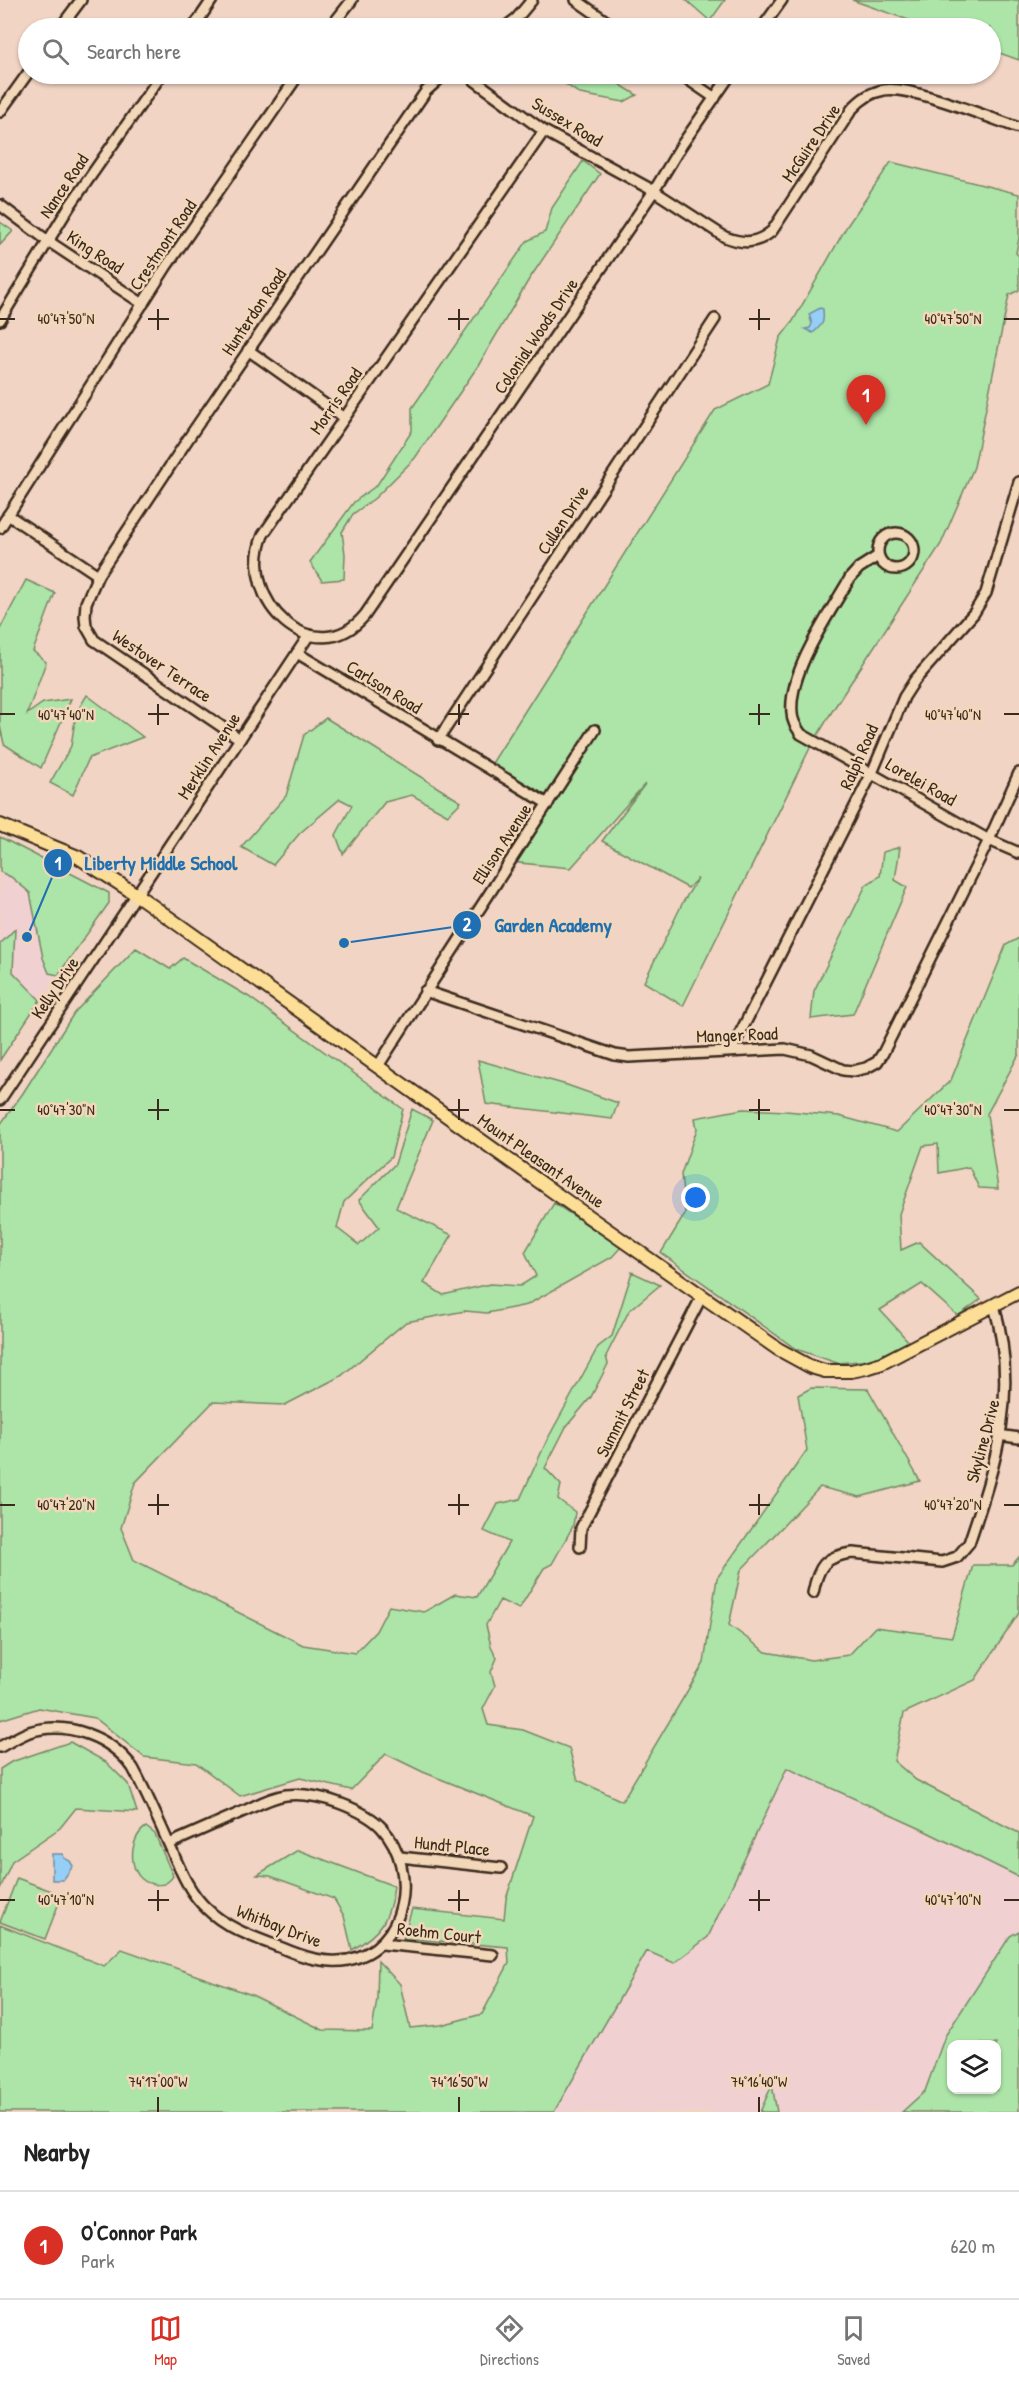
<!DOCTYPE html>
<meta charset="utf-8">
<style>
:root{--surface:#fff;--page:#f6f6f6;--text:#222;--muted:#767676;--line:#e0e0e0;--accent:#d93025}
body{margin:0;font-family:"Patrick Hand",sans-serif;background:var(--page);color:var(--text)}
.controls{position:absolute;right:18px;bottom:18px;display:grid;overflow:hidden;border-radius:12px;box-shadow:0 2px 4px #0004}
.controls button{width:54px;height:54px;display:grid;place-items:center;padding:0;border:0;border-bottom:2px solid var(--line);background:var(--surface);color:var(--text);font:30px sans-serif}
.you{position:absolute;left:696px;top:1198px;width:21px;height:21px;margin:-15px;border:4px solid #fff;border-radius:50%;background:#1a73e8;box-shadow:0 0 0 9px #1a73e833}
.badge{display:grid;place-items:center;width:39px;height:39px;border-radius:50%;background:var(--accent);color:#fff;font-size:20px;font-weight:700}
.pin{position:absolute;translate:-50% -50px;filter:drop-shadow(0 2px 3px #0008)}
.pin::after{content:'';position:absolute;top:32px;width:21px;height:18px;background:inherit;clip-path:polygon(0 0,100% 0,50% 100%)}
.list{margin:0;padding:0;list-style:none}
h2{display:flex;justify-content:space-between;align-items:center;height:78px;margin:0;padding:0 24px;font-size:26px}
h2 small{font-size:20px;font-weight:400;color:var(--muted)}
.list li{display:grid;grid-template-columns:39px 1fr auto;gap:18px;align-items:center;box-sizing:border-box;height:108px;padding:0 24px;border-top:2px solid var(--line)}
.list b{display:block;font-size:22px;white-space:nowrap}
.list p{margin:0;font-size:20px;white-space:nowrap;color:var(--muted)}
.list em{font-size:20px;font-style:normal;color:var(--muted)}
.icon{flex:none;width:33px;height:33px;fill:none;stroke:currentColor;stroke-width:2;stroke-linecap:round;stroke-linejoin:round}
.map{position:relative;flex:none;width:1019px;height:2112px;overflow:hidden}
.search{position:absolute;background:var(--surface);box-shadow:0 2px 4px #0004;left:18px;right:18px;top:18px;height:66px;display:flex;align-items:center;gap:15px;box-sizing:border-box;padding:0 21px;border-radius:33px;color:var(--muted);font-size:22px}
.sheet{height:186px;background:var(--surface)}
nav{display:flex;justify-content:space-around;align-items:center;box-sizing:border-box;height:84px;border-top:2px solid var(--line);background:var(--surface);font-size:16px;color:var(--muted)}
nav a{display:grid;justify-items:center;gap:3px}
nav .on{color:var(--accent)}
.map>svg:first-child{display:block}
</style>
<div class="map">
<svg width="1019" height="2112" viewBox="0 0 1019 2112">
<rect width="100%" height="100%" fill="#f2d4c4"/>
<filter id="ink" filterUnits="userSpaceOnUse"><feTurbulence type="fractalNoise" baseFrequency=".0167" numOctaves="2"/><feDisplacementMap in="SourceGraphic" scale="12" xChannelSelector="R" yChannelSelector="G"/><feConvolveMatrix kernelMatrix="1 2 1 2 8 2 1 2 1" color-interpolation-filters="sRGB"/></filter>
<g filter="url(#ink)">
<g fill="#f1d0d2">
<path d="M0 872 11 877 30 893 43 958 49 973 58 975 40 1000 13 972 15 930 0 944Z"/>
<path d="M786 1768 1019 1877V1931L1010 1936 945 2036 925 2091 902 2112H554L647 1951 708 1937Z"/>
</g>
<g fill="#ade4a8" stroke="#748763" stroke-width="1.5" fill-rule="evenodd">
<path d="M686 0H725L710 21Z"/>
<path d="M852 0H1019V60L991 50 990 28H931Z"/>
<path d="M551 74H603L637 95 624 102 580 94Z"/>
<path d="M583 161 600 174 528 281 478 366 415 458 375 498 353 514 342 532 345 554 344 579 322 581 310 562 354 502 377 485 412 431V408L527 241 545 232 552 208Z"/>
<path d="M891 162 1019 194V238L1016 253 1019 256V290L1009 295 974 467 941 544 831 713 809 750 683 1006 644 982 683 902 698 878 688 888 602 841 645 784 571 868 510 862 547 804 489 768 715 410 768 384 780 338 793 321 847 226Z"/>
<path d="M0 222 13 231 0 245Z"/>
<path d="M26 580 55 593 33 651 46 662 27 714 43 703 71 699 41 768 4 744 0 726V629Z"/>
<path d="M87 695 143 737 89 758 73 795 50 783 71 746 76 713Z"/>
<path d="M326 718 461 802 448 815 412 795 385 802 343 854 336 835 352 805 340 799 300 833 273 865 241 847 286 796 304 735Z"/>
<path d="M0 837 109 893V903L58 975 49 973 43 958 30 893 11 877 0 872Z"/>
<path d="M900 847 895 880 907 887 853 1014 811 1019 814 991 866 885 880 876 883 852Z"/>
<path d="M15 929 13 972 40 1000 0 1060V944Z"/>
<path d="M1019 938V1054L987 1114 998 1189 979 1188 969 1167 939 1173 938 1144 923 1146 899 1214 901 1250 919 1242 981 1299 958 1316 922 1284 880 1310 909 1342 871 1360 837 1363 796 1349 661 1253 685 1214 681 1174 697 1129 695 1118 743 1109 786 1111 839 1116 897 1132 951 1080 1006 945Z"/>
<path d="M136 948 170 969 183 958 249 997 403 1109 391 1157 344 1202 337 1228 359 1245 379 1227 359 1200 395 1164 412 1109 433 1120 396 1208 452 1235 424 1283 443 1295 490 1284 520 1286 536 1276 525 1252 554 1203 621 1247 612 1257 527 1305 487 1313 465 1311 406 1322 341 1376 285 1405 213 1402 135 1483 121 1528 134 1560 303 1645 355 1653 376 1631 389 1606 424 1612 455 1594 477 1597 509 1542 484 1531 498 1504 520 1499 547 1440 598 1347 612 1336 632 1272 660 1285 629 1311 606 1356 608 1364 591 1397 566 1427 545 1468 561 1485 558 1499 575 1512 573 1526 552 1564 544 1568 519 1609 500 1600 486 1625 491 1646 497 1658 491 1672 495 1686 483 1709 488 1725 523 1730 569 1748 578 1780 622 1801 704 1663 717 1578 807 1450 798 1395 811 1388 868 1389 920 1481 860 1497 820 1487 741 1570 729 1625 766 1652 811 1660 849 1655 875 1627 952 1637 973 1565H1012L1019 1557V1613L975 1680 904 1713 894 1761 916 1780 1019 1833V1877L919 1828 787 1768 708 1937 674 1963 647 1951 554 2112H0V1925L104 1966 122 1949 252 1995 323 2030 372 2031 377 1999 378 1961 400 1984 410 2028 441 2025 482 2014 509 1963 508 1947 403 1938 412 1909 504 1919 506 1899 533 1816 423 1772 386 1754 351 1790 300 1778 240 1796 196 1763 144 1757 95 1718 39 1708 0 1720V1125L23 1093 74 1013Z"/>
<path d="M478 1060 567 1085 618 1103 612 1119 486 1104Z"/>
<path d="M70 1742 106 1762 128 1784 137 1812 76 1808 60 1828 12 1861 0 1889V1769L11 1762Z"/>
<path d="M146 1827 155 1834 173 1876C168 1884 162 1886 153 1884 127 1880 127 1839 146 1827Z"/>
<path d="M298 1850 394 1886C389 1920 382 1932 352 1950L344 1916 334 1899 270 1876 257 1875Z"/>
<path d="M17 1878 62 1895 45 1939 0 1922Z"/>
<path d="M1019 1931V2112H902L925 2091 945 2036 1010 1936ZM952 2044H996V2090H952Z"/>
<path d="M772 2085 777 2112H760Z"/>
</g>
<g fill="#96cff6" stroke="#728da0" stroke-width="1.5">
<path d="M820 308 823 309C824 323 824 323 813 333L805 329 810 328 812 324 809 314Z"/>
<path d="M52 1854H63L64 1858 70 1861 73 1866 63 1880H52Z"/>
</g>
<g fill="none" stroke-linecap="round" stroke-linejoin="round">
<g stroke="#3b2a1e" stroke-width="14">
<g id="minor">
<path d="M576 0 616 28"/>
<path d="M60 28 81 0"/>
<path d="M193 28 212 0"/>
<path d="M330 28 352 0"/>
<path d="M504 28 517 18 532 0"/>
<path d="M762 28 782 0"/>
<path d="M466 74 544 131 654 191 725 237C743 244 757 244 772 231L852 109C860 100 871 92 884 90 910 85 990 118 1019 128"/>
<path d="M680 74 715 98"/>
<path d="M0 112 28 73"/>
<path d="M544 131 263 535C236 602 316 674 365 615L654 191 681 146 731 74"/>
<path d="M0 205 48 241 143 304"/>
<path d="M0 320 69 207 162 74"/>
<path d="M248 350 344 418"/>
<path d="M8 515 98 575"/>
<path d="M0 528 166 267 299 74"/>
<circle cx="896" cy="551" r="18"/>
<path d="M878 556 859 568 850 578C830 613 788 672 792 713 792 722 797 728 801 734L989 840 1019 853"/>
<path d="M297 653 548 804"/>
<path d="M240 739 94 640 86 626 85 616 86 603 98 575 192 433 426 91 445 74"/>
<path d="M438 740 715 319"/>
<path d="M425 991 615 1055 629 1057 785 1049 811 1055 843 1070 853 1071 866 1068 877 1062 883 1053 989 840 1019 773"/>
<path d="M731 1051 872 773 904 697 915 680 974 613 986 593 1019 482"/>
<path d="M378 1066 595 730"/>
<path d="M0 1100 309 635"/>
<path d="M1005 1436 1019 1438"/>
<path d="M580 1547 581 1528 702 1296"/>
<path d="M813 1593C818 1567 824 1556 853 1553L942 1562 957 1557 969 1543C997 1460 1019 1393 994 1305"/>
<path d="M0 1747C9 1742 19 1736 29 1732 67 1720 111 1737 133 1768 146 1792 157 1817 168 1842 179 1866 187 1890 206 1908 227 1929 256 1938 282 1948 303 1957 325 1964 348 1960 408 1948 419 1869 382 1828 371 1816 355 1809 339 1803 322 1797 305 1793 286 1795 271 1797 257 1805 244 1811 219 1822 194 1833 169 1844"/>
<path d="M400 1857 501 1868"/>
<path d="M382 1944 493 1955"/>
</g>
</g>
<g stroke="#3b2a1e" stroke-width="16">
<path id="major" d="M0 825 78 857 137 895 579 1210 778 1349 811 1367 825 1371H851L866 1368 882 1363 1019 1292"/>
</g>
<use href="#minor" stroke="#f3d7b9" stroke-width="9"/>
<use href="#major" stroke="#fdde96" stroke-width="12"/>
</g>
</g>
<path fill="none" stroke="#3b2a1e" stroke-width="2" d="M158 309V330M459 309V330M759 309V330M0 319H15M148 319H169M448 319H469M749 319H770M1004 319H1019M158 704V725M459 704V725M759 704V725M0 714H15M148 714H169M448 714H469M749 714H770M1004 714H1019M158 1099V1120M459 1099V1120M759 1099V1120M0 1110H15M148 1110H169M448 1110H469M749 1110H770M1004 1110H1019M158 1494V1515M459 1494V1515M759 1494V1515M0 1505H15M148 1505H169M448 1505H469M749 1505H770M1004 1505H1019M158 1890V1911M459 1890V1911M759 1890V1911M0 1900H15M148 1900H169M448 1900H469M749 1900H770M1004 1900H1019M158 2097V2112M459 2097V2112M759 2097V2112"/>
<g text-anchor="middle" stroke-width="5" stroke-linejoin="round" paint-order="stroke">
<g font-size="18" fill="#3b2a1e" stroke="#f3d7b9">
<text transform="translate(567 122) rotate(31)" y="6">Sussex Road</text>
<text transform="translate(811 143) rotate(-56)" y="6">McGuire Drive</text>
<text transform="translate(64 186) rotate(-56)" y="6">Nance Road</text>
<text transform="translate(163 245) rotate(-56)" y="6">Crestmont Road</text>
<text transform="translate(95 252) rotate(33)" y="6">King Road</text>
<text transform="translate(254 312) rotate(-56)" y="6">Hunterdon Road</text>
<text transform="translate(536 336) rotate(-56)" y="6">Colonial Woods Drive</text>
<text transform="translate(336 401) rotate(-55)" y="6">Morris Road</text>
<text transform="translate(563 520) rotate(-57)" y="6">Cullen Drive</text>
<text transform="translate(162 666) rotate(34)" y="6">Westover Terrace</text>
<text transform="translate(384 687) rotate(32)" y="6">Carlson Road</text>
<text transform="translate(209 756) rotate(-57)" y="6">Merklin Avenue</text>
<text transform="translate(859 757) rotate(-66)" y="6">Ralph Road</text>
<text transform="translate(921 782) rotate(30)" y="6">Lorelei Road</text>
<text transform="translate(502 844) rotate(-57)" y="6">Ellison Avenue</text>
<text transform="translate(55 988) rotate(-56)" y="6">Kelly Drive</text>
<text transform="translate(737 1035) rotate(-2)" y="6">Manger Road</text>
<text transform="translate(541 1161) rotate(35)" y="6">Mount Pleasant Avenue</text>
<text transform="translate(623 1413) rotate(-63)" y="6">Summit Street</text>
<text transform="translate(983 1441) rotate(-75)" y="6">Skyline Drive</text>
<text transform="translate(452 1846) rotate(6)" y="6">Hundt Place</text>
<text transform="translate(279 1926) rotate(21)" y="6">Whitbay Drive</text>
<text transform="translate(439 1933) rotate(6)" y="6">Roehm Court</text>
</g>
</g>
<g font-size="15" text-anchor="middle" fill="#3b2a1e" stroke="#f3d7b9" stroke-width="5" stroke-linejoin="round" paint-order="stroke">
<text x="66" y="324">40°47'50"N</text>
<text x="953" y="324">40°47'50"N</text>
<text x="66" y="720">40°47'40"N</text>
<text x="953" y="720">40°47'40"N</text>
<text x="66" y="1115">40°47'30"N</text>
<text x="953" y="1115">40°47'30"N</text>
<text x="66" y="1510">40°47'20"N</text>
<text x="953" y="1510">40°47'20"N</text>
<text x="66" y="1905">40°47'10"N</text>
<text x="953" y="1905">40°47'10"N</text>
<text x="158" y="2087">74°17'00"W</text>
<text x="459" y="2087">74°16'50"W</text>
<text x="759" y="2087">74°16'40"W</text>
</g>
<path fill="none" stroke="#1f6fb2" stroke-width="2" d="M27 937L58 863M344 943L467 925"/>
<g fill="#1f6fb2" stroke="#f3d7b9" stroke-width="2">
<circle cx="27" cy="937" r="6"/>
<circle cx="344" cy="943" r="6"/>
<circle cx="58" cy="863" r="15"/>
<circle cx="467" cy="925" r="15"/>
</g>
<g font-size="18" text-anchor="middle" font-weight="bold" fill="#fff">
<text x="58" y="870">1</text>
<text x="467" y="931">2</text>
</g>
<g font-size="20" text-anchor="middle" font-weight="bold" fill="#1f6fb2" stroke="#f3d7b9" stroke-width="5" stroke-linejoin="round" paint-order="stroke">
<text x="161" y="870">Liberty Middle School</text>
<text x="553" y="932">Garden Academy</text>
</g>
</svg>
<div class="controls">
<button><svg class="icon" aria-label="layers" viewBox="0 0 24 24"><path d="M12 4l9 5-9 5-9-5zM3 14l9 5 9-5"/></svg></button>
</div>
<div class="you"></div>
<div class="pin badge" style="left:866px;top:425px">1</div>
<div class="search"><svg class="icon" aria-label="search" viewBox="0 0 24 24"><circle cx="10" cy="10" r="6"/><path d="M15 15l6 6"/></svg>Search here</div>
</div>
<section class="sheet">
<h2>Nearby<small></small></h2>
<ul class="list">
<li><span class="badge">1</span><div><b>O'Connor Park</b><p>Park</p></div><em>620 m</em></li>
</ul>
</section>
<nav>
<a class="on"><svg class="icon" aria-label="map" viewBox="0 0 24 24"><path d="M3 6l6-2 6 2 6-2v14l-6 2-6-2-6 2zM9 4v14M15 6v14"/></svg>Map</a>
<a><svg class="icon" aria-label="directions" viewBox="0 0 24 24"><path d="M12 3l9 9-9 9-9-9zM9 14v-3h6M13 9l2 2-2 2"/></svg>Directions</a>
<a><svg class="icon" aria-label="saved" viewBox="0 0 24 24"><path d="M7 4h10v16l-5-4-5 4z"/></svg>Saved</a>
</nav>
